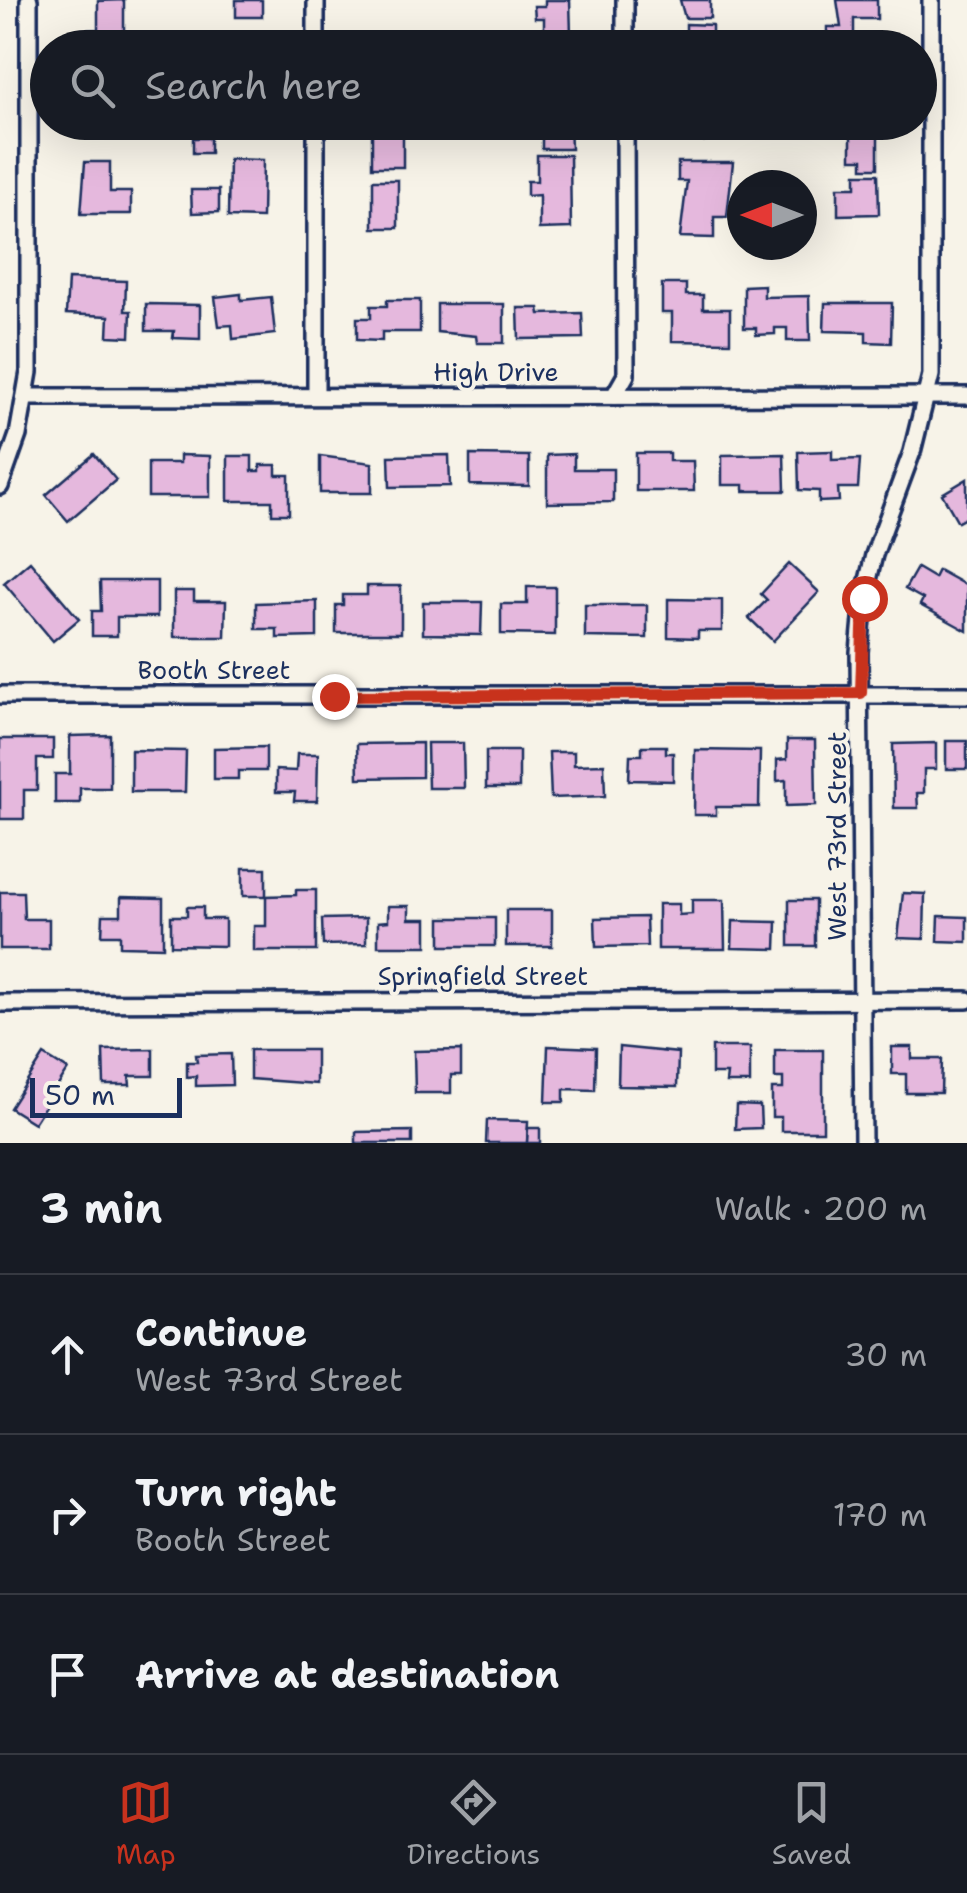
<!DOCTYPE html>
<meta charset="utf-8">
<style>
:root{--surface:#171b24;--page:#20242c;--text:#f1f3f6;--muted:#9ea1a6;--line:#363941;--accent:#c8321e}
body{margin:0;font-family:"Shantell Sans",sans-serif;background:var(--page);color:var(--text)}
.compass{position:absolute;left:727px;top:170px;width:90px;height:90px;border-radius:50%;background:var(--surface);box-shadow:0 10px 40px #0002;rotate:270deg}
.scale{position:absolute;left:30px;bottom:25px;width:152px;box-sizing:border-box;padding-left:10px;border:5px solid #1b2f5e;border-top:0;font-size:28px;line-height:35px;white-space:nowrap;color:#1b2f5e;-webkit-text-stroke:8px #f7f3e8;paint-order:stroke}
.stop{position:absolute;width:30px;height:30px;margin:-22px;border:8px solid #c8321e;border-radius:50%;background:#fff}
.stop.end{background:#c8321e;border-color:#fff;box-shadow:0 2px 10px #0008}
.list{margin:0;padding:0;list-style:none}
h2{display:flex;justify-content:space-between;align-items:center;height:130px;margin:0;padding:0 40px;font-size:42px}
h2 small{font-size:32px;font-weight:400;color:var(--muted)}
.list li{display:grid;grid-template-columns:65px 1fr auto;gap:30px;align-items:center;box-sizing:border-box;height:160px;padding:0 40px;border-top:2px solid var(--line)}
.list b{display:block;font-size:38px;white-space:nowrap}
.list p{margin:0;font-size:32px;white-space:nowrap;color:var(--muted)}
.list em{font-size:32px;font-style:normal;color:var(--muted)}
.icon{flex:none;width:55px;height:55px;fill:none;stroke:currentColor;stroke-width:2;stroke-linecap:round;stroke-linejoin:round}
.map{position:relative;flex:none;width:967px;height:1143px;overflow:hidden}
.search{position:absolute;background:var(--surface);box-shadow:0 10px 40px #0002;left:30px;right:30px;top:30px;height:110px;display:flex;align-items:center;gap:25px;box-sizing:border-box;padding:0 35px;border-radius:55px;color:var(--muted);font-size:38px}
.sheet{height:610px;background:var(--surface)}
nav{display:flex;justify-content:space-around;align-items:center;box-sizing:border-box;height:140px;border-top:2px solid var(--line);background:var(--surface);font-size:28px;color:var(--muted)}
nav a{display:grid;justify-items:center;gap:5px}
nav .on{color:var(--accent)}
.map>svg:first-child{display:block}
</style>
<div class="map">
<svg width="967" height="1143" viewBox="0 0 967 1143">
<rect width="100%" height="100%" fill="#f7f3e8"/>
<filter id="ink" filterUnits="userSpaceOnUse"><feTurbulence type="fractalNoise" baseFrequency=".01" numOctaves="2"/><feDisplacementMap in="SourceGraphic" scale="20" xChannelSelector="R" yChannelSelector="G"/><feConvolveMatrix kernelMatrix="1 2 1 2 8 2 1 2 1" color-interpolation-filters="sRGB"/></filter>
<g filter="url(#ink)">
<g fill="#e5b8dd" stroke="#1b2f5e" stroke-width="2.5">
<path d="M124 0V48H82V30L98 29V1Z"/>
<rect x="236" y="0" width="26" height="17"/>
<path d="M545 0H570L571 35 544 36V18H535L534 6H545Z"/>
<path d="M680 0H710V18H685Z"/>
<path d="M837 0H877V19H854V45H827V27H841Z"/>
<path d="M686 24 712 25V48H679L686 43Z"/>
<rect x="225" y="40" width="38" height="8"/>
<path d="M104 122H131L132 138H104Z"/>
<path d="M213 122H262L263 133 213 134Z"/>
<rect x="372" y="122" width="31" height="45"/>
<path d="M534 122H570L571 149H542V130H534Z"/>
<rect x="679" y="122" width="26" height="19"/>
<path d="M851 122H878V168H863V159H851Z"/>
<rect x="193" y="138" width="17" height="15"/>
<path d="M537 155H570L571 228 539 229V195L527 196V181H537Z"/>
<path d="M229 159 263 160 262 218 228 217Z"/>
<path d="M85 162H110V192H131V214H81Z"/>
<path d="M678 162H733L727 217H714V238L680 237 687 181H678Z"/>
<path d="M856 174H878L879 214 838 215V187H856Z"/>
<rect x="373" y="180" width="25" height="48"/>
<path d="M191 190H219V212L192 213Z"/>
<path d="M68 279 126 281 125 311H131L130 337 108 336 109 316 66 314Z"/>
<path d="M662 284H686V295H703V309H730V342L672 341V313H662Z"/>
<path d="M764 285V297L809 296 810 341H787V328H775V334L756 335V328H744V286Z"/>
<path d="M241 294V300L271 297 275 334 233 339 232 325 219 326 215 297Z"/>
<path d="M387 300H420V332H382V341L357 340V318H371V306H387Z"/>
<path d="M825 303H892L891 343 866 342V332L824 331Z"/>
<path d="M146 304 200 305V339L173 338 174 331H146Z"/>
<path d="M437 304H504V343H477L476 336 437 332Z"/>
<path d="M518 308H539L540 314 582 313 583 338 519 339Z"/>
<path d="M832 451V460L860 459 858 488H838L839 501 819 502V491L799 490 798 452Z"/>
<path d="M636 453H669V461H693L694 491H636Z"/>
<path d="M94 454 116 480 68 521 46 495Z"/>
<path d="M574 454V469H613V502L547 503V455Z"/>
<path d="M784 454 785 491H744V485H722V455Z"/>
<path d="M180 455 210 456V497H148V463H180Z"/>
<path d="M449 455 450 486 390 487 389 456Z"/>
<path d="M470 455 529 456V486L470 485Z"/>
<path d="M228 456H252V471H260V465H276V475H289V514H272V501H228Z"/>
<path d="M320 456 372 463V493H320Z"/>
<path d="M967 479V517L958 522 942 494Z"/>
<path d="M30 561 79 619 53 641 4 583Z"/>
<path d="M789 564 819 592 773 641 749 618 767 600 761 594Z"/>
<path d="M917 568 934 578 938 570 967 586V631L920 605 923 599 905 589Z"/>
<path d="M100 581H157V617H117V636H92V611H101Z"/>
<path d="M367 586H401V633H336V605H343V595H367Z"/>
<path d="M527 587H555V635L501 634V604H527Z"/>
<path d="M174 591H194V601H226L225 637H174Z"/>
<path d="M668 599 722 600V631H698V638L668 637Z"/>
<path d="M317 601V637L277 638V629H256V603Z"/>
<path d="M423 602H482L481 635 423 634Z"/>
<path d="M585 605H647V638L585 637Z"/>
<path d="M110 735V788H80V803H55V774H70V736Z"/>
<path d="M0 739H53V759H37V790H24V819H0Z"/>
<path d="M787 740H815L816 805 786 806V780L777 781V760L787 759Z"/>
<rect x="946" y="741" width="21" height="28"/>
<path d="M422 743V777L358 778 357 744Z"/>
<path d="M427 743H463L464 788H428Z"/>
<path d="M936 743V769H924V793H917L918 808H894L893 744Z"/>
<path d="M642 746H666V753H673V781L629 780 630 755H642Z"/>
<path d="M266 747V771H238V779H214V748Z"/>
<path d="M131 750 186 751 185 792H131Z"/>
<path d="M695 750 760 751 759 807H716V815H694Z"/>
<rect x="486" y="751" width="33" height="37"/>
<path d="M549 752H574V765L604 764 605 796 551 798Z"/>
<path d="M297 754H318L317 801H294L295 792H276V770L296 771Z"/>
<rect x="243" y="868" width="23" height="28"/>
<path d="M296 890H316V951H254V926H266V896L296 895Z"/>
<path d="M0 892H23L24 919H49V949H0Z"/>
<path d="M903 893 925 894 924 939 898 938Z"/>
<path d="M121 897 163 898V947L120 946V935H102L103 915H121Z"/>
<path d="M692 900H724L725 949H658V904H679V915L692 914Z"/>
<rect x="789" y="900" width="26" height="46"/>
<path d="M388 906H409V919H427V946H378V922L388 921Z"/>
<path d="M187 907H203V919H225V946L171 945V916H187Z"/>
<rect x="506" y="910" width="46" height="36"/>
<path d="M939 916 967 917V942L938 941Z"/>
<path d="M646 917 647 946 596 947 595 918Z"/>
<path d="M366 918V944L323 945 322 919Z"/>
<rect x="441" y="918" width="54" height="28"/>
<path d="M733 921 777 922 776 949 732 948Z"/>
<path d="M548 1046 596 1048 595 1090 564 1089V1102H546Z"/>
<path d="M619 1047 678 1053 677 1087 618 1086Z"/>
<path d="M712 1047H750V1083H726L727 1074H712Z"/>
<path d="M892 1047H912V1059H942L941 1093H906V1074H892Z"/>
<path d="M153 1049V1076H129L130 1085H104L103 1050Z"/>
<path d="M250 1050H316V1084L250 1079Z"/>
<path d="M461 1050V1075H451V1093H415L414 1051Z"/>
<path d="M775 1050H823V1131H781V1117H772V1089H783V1078H775Z"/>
<path d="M231 1054 232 1085 196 1086V1076L187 1077V1062H197L196 1055Z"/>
<path d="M44 1055 68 1070 34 1123 10 1108Z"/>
<path d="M736 1105 760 1106 761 1128 735 1129Z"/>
<path d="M487 1120 528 1121 527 1143H486Z"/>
<path d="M528 1128H540V1143H527Z"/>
<path d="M412 1131V1143H356V1132Z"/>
</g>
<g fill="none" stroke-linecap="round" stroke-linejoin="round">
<g stroke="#1b2f5e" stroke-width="22">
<g id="minor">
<path d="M625 0V48"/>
<path d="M316 48V0"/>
<path d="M316 396V122"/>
<path d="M614 396 626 375 625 122"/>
<path d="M25 397 967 396"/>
<path d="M0 486 18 435 29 372V0"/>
<path d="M0 695H967"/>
<path d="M0 1003 967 1000"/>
<path d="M863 1143 859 652 864 597 874 555 912 452 931 375V0"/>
</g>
</g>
<use href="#minor" stroke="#f7f3e8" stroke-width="15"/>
</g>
</g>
<g fill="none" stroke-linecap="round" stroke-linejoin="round" filter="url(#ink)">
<path stroke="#c8321e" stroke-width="12" d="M334 696 861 693 864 598"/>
</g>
<g text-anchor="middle" stroke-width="8" stroke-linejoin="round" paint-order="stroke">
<g font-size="25" fill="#1b2f5e" stroke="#f7f3e8">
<text x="496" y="381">High Drive</text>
<text x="214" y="679">Booth Street</text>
<text transform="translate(837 836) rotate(-90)" y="9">West 73rd Street</text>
<text x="483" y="985">Springfield Street</text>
</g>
</g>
</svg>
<svg class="compass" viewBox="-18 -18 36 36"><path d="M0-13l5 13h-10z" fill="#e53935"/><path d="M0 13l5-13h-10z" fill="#9ea1a6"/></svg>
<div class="scale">50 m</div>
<div class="stop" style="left:864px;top:598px"></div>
<div class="stop end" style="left:334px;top:696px"></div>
<div class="search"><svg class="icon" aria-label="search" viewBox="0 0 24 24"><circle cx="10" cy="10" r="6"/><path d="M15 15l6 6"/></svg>Search here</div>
</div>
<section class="sheet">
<h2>3 min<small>Walk · 200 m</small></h2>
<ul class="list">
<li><svg class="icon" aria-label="ahead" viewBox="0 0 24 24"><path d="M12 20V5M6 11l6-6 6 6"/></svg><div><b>Continue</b><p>West 73rd Street</p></div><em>30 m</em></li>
<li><svg class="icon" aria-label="right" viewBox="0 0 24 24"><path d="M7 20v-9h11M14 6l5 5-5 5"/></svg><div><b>Turn right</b><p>Booth Street</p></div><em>170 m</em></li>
<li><svg class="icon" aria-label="arrive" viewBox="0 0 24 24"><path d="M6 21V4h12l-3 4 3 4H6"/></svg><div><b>Arrive at destination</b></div></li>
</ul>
</section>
<nav>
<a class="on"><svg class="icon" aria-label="map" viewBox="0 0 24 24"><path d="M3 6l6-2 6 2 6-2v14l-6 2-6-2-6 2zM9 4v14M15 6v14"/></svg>Map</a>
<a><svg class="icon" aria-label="directions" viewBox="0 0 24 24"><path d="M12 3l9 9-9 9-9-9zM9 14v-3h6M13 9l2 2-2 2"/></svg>Directions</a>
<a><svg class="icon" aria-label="saved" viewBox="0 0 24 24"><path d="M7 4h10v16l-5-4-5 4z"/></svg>Saved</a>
</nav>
